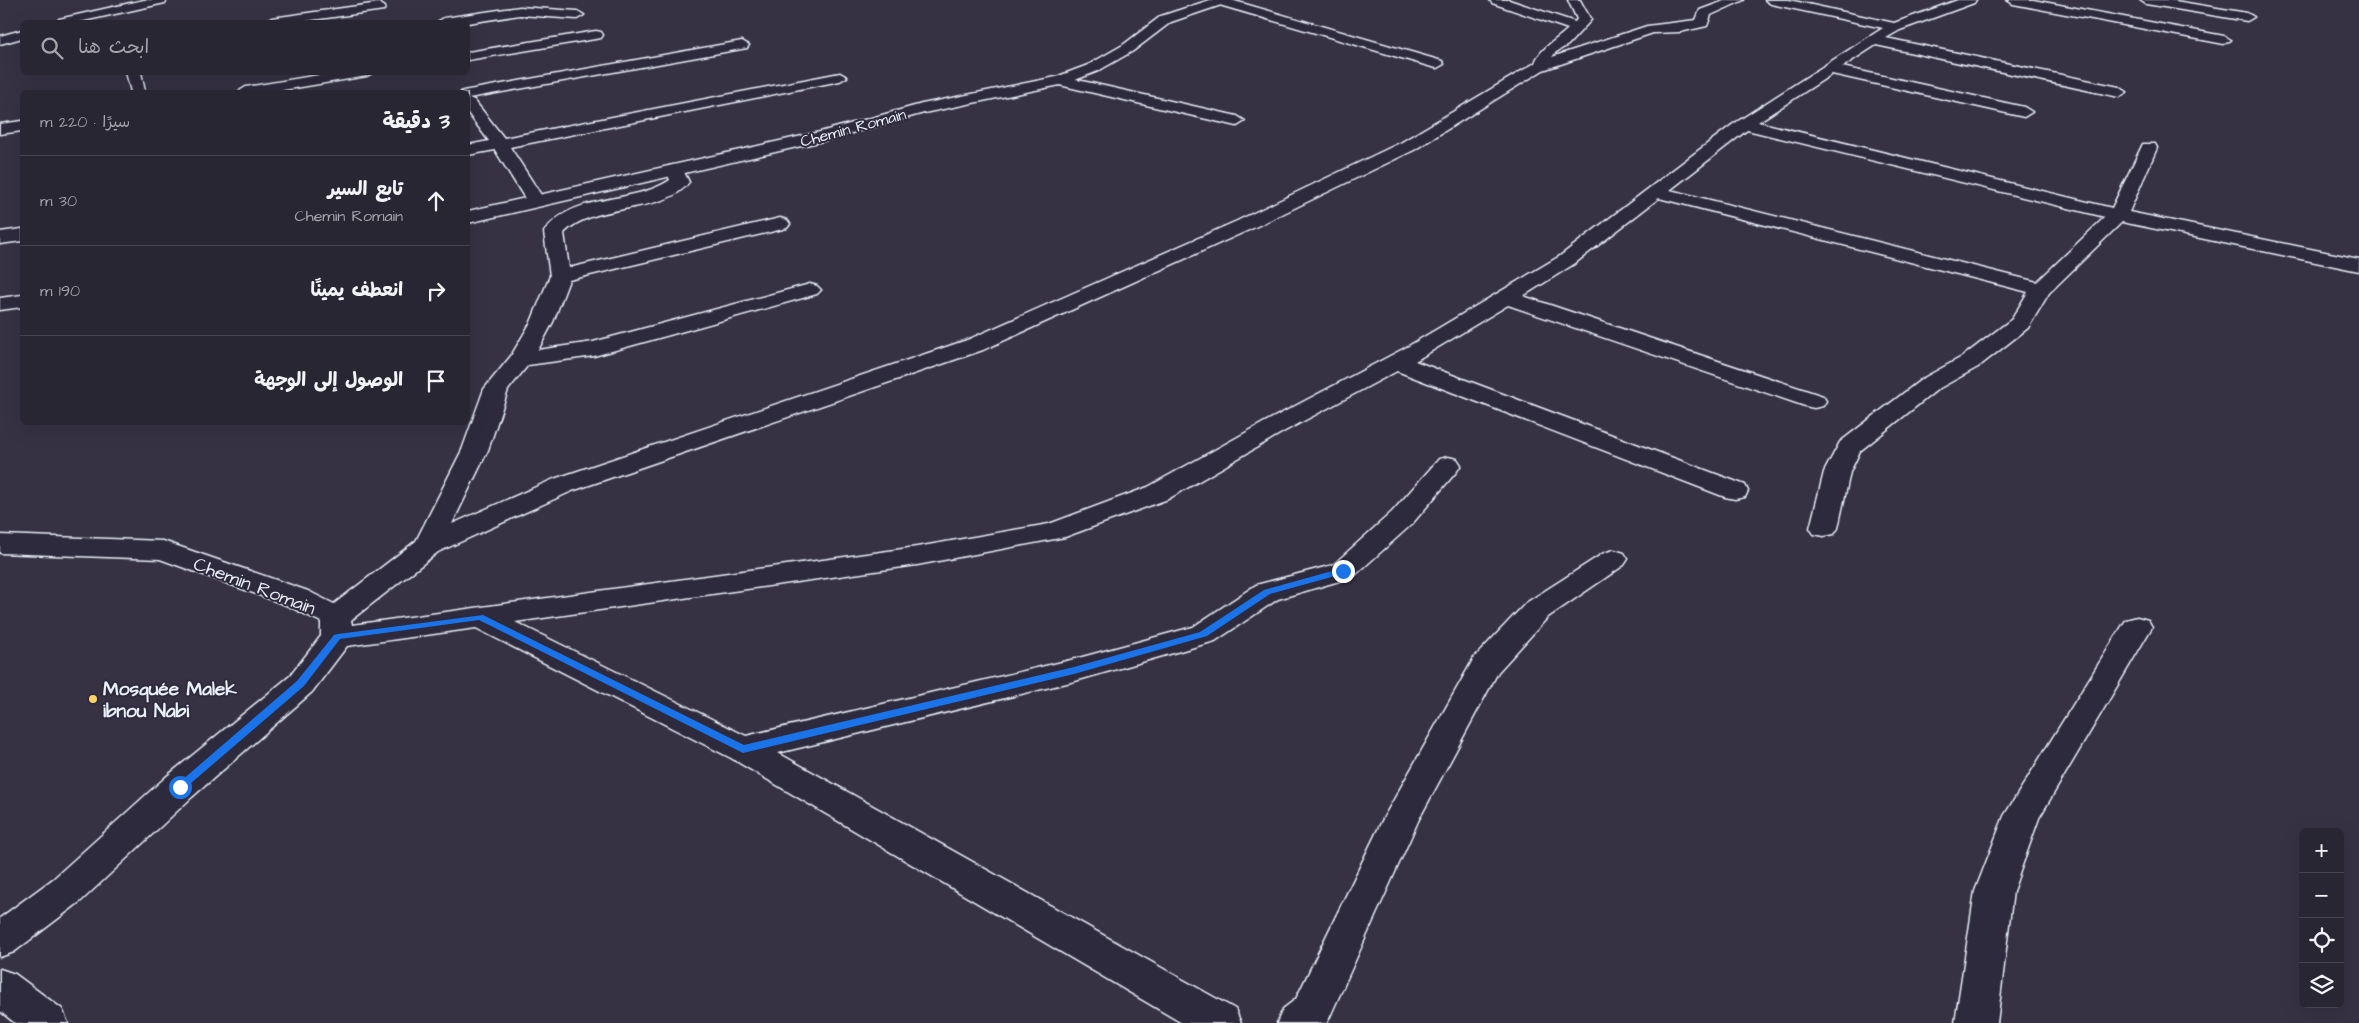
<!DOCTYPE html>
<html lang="ar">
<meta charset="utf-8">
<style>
:root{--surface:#282633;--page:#34323f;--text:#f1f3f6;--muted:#a5a5ac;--line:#44434e}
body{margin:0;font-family:"Architects Daughter","Playpen Sans Arabic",sans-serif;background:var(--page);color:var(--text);direction:rtl}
.controls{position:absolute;right:15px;bottom:15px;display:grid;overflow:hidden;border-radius:8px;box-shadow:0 5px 20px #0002}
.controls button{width:45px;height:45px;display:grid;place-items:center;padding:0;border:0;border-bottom:1px solid var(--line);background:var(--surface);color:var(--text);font:25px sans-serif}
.stop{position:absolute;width:15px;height:15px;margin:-11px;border:4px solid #1a73e8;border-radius:50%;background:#fff}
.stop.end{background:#1a73e8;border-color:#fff;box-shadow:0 1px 5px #0008}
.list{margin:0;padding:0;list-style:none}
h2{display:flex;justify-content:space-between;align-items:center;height:65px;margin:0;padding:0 20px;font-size:21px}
h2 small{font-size:16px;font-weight:400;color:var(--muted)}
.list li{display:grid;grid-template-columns:32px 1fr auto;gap:15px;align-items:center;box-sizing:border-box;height:90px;padding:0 20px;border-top:1px solid var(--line)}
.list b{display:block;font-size:19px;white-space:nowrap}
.list p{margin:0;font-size:16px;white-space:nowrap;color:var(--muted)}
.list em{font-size:16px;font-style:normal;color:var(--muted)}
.icon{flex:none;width:28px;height:28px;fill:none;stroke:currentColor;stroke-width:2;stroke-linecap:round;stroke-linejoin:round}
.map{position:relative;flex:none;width:2359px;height:1023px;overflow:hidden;direction:ltr}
.search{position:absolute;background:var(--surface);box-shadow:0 5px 20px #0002;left:20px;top:20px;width:450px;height:55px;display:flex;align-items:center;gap:12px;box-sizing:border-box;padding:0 18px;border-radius:8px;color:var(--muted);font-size:19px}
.panel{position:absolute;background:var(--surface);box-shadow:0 5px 20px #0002;left:20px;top:90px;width:450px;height:335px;border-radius:8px;direction:rtl}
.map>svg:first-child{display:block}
</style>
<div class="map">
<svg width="2359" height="1023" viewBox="0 0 2359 1023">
<rect width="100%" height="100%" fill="#363244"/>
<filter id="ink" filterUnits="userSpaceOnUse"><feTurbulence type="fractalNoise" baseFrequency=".02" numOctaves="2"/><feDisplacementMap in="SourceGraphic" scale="10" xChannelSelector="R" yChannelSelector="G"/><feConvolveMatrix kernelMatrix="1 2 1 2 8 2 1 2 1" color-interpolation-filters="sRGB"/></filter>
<g filter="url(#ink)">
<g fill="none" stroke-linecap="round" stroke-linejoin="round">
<g stroke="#e8f1f8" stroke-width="3">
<g id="street">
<path d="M144 0H167L165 3 79 22H57L59 19Z"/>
<path d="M1215 0H1231L1442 61 1444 64 1437 68 1432 67 1216 4Z"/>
<path d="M1490 0H1509L1575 22 1577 19 1568 0H1580L1591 20 1568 45 1556 52 1552 57 1647 26 1696 20 1700 10 1727 0H1744L1711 15 1707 26 1680 32 1653 33 1543 70 1414 150 1251 229 983 350 572 491 438 552 351 620 352 625 917 547 1049 524 1148 487 1265 422 1407 347 1560 256 1732 125 1883 28 1771 4 1765 0H1789L1894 23 1958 0H1976L1974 3 1900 30 1886 38 2119 87 2127 92 2119 97 1876 45 1842 67 2024 107 2032 112 2024 117 1832 74 1758 122 2112 208 2141 148 2143 144H2155L2157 148 2129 212 2359 259V271L2122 222 2049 293 2028 328 1978 367 1938 389 1860 451 1850 472 1838 528 1834 534 1824 536 1814 534 1810 528 1824 472 1840 442 1922 379 1962 357 2012 319 2028 292 1659 198 1574 264 1523 296 1823 396 1826 401 1823 406 1814 408 1805 406 1508 305 1415 361 1745 485 1748 491 1745 497 1735 499 1725 497 1397 371 1283 432 1168 499 1065 537 917 565 515 622 746 736 1075 659 1193 627 1256 585 1333 565 1392 512 1439 459 1448 457 1457 459 1461 465 1457 471 1412 524 1353 577 1278 599 1215 641 1075 681 778 753 1235 1009 1241 1023H1182L731 758 476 628 347 646 312 692 192 797 81 901 14 952 0 957V918L53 879 166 777 290 676 321 636V622L286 605 160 559 0 553V535L163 541 308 591 334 604 416 541 462 450 484 389 511 356 531 322 550 276 544 232C572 192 633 205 670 180L666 170 669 166H681L689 182C666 215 595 201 564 233L569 268 780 218 787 220 790 224 787 228 569 280 553 322 538 350 593 342 810 284 817 286 821 290 817 294 594 356 528 365 508 390 488 450 452 524 554 479 967 340 1237 221 1402 142 1535 63C1540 48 1557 40 1568 29L1492 3ZM1747 130 2105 217 2037 282 1670 190Z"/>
<path d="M2007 0H2033L2224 36 2231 40 2224 44 2013 4Z"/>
<path d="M2140 0H2169L2247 13 2254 17 2247 21 2146 4Z"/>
<path d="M379 3 385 7 384 10 297 22H265L272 18Z"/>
<path d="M520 7 577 11 584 15 577 19 520 15 468 23 437 22 444 18Z"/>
<path d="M22 30V38L0 44V36Z"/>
<path d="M596 31 601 32 603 35 601 38 468 60V52Z"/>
<path d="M742 41 749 45 747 48 469 98 474 100 504 138 840 73 847 77 840 81 510 147 545 201 543 205H529L495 150 468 155V145L489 141 468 113V92H461L463 91Z"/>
<path d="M126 72H141L145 92H131Z"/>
<path d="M337 72H374L367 76 271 92H238L246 87Z"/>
<path d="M1060 76 1237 116 1245 121 1237 126 1055 84 1052 81Z"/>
<path d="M22 121V131L0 134V124Z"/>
<path d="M22 229V241L0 244V232Z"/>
<path d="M1614 550 1624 553 1628 559 1624 565 1548 617 1498 672 1419 819 1327 1023H1277L1283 1009 1296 999 1383 819 1474 658 1526 603 1604 553Z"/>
<path d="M2137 617 2148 620 2152 627 2039 818 2013 891 1997 1023H1955L1975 891 2004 816 2126 620Z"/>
</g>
</g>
<g stroke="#e8f1f8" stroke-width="3">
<g id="secondary">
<path d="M1210 0H1229L1227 3 1171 22 1133 51 1098 71 1065 84 924 113 823 141 468 223V211L820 132 922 104 1056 77 1088 65 1123 45 1161 16Z"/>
<path d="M22 295V307L0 310V298Z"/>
</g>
</g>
<g stroke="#e8f1f8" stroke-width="3">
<path id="highway" d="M0 969 15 974 62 1009 68 1023H15L0 1011Z"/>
</g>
<use href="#street" fill="#2f2a3d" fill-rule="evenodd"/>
<use href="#secondary" fill="#2f2a3d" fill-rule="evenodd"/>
<use href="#highway" fill="#2f2a3d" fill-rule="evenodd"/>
</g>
</g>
<path fill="#1a73e8" d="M1343 568 1346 569V573L1270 594 1207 636 1074 674 743 753 479 620 340 639 304 686 183 790 180 791 174 787 297 681 334 635 338 634 483 615 744 745 1074 667 1200 632 1264 590Z"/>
<circle fill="#ffd166" stroke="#2f2a3d" stroke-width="2" cx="93" cy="699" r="5"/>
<g text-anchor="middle" stroke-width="4" stroke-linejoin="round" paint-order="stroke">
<g font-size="16" fill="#e8f1f8" stroke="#2f2a3d">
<text transform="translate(853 127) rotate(-15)" y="6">Chemin Romain</text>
</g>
<g font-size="19" fill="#e8f1f8" stroke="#2f2a3d">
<text transform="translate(255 585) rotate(21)" y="7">Chemin Romain</text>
</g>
<g font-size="19" font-weight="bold" fill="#e8f1f8" stroke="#2f2a3d" text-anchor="start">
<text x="103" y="695">Mosquée Malek<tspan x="103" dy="22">ibnou Nabi</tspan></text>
</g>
</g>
</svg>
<div class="controls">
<button>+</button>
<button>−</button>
<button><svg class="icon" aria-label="locate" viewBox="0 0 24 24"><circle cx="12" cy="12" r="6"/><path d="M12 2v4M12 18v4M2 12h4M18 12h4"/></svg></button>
<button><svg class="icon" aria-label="layers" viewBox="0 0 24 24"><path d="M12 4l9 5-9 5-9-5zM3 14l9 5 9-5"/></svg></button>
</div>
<div class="stop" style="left:180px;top:787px"></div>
<div class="stop end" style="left:1343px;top:571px"></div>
<div class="search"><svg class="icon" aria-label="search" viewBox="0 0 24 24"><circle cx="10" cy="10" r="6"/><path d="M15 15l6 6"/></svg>ابحث هنا</div>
<section class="panel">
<h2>3 دقيقة<small>سيرًا · 220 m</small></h2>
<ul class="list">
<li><svg class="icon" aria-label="ahead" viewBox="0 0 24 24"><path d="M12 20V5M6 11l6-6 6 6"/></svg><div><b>تابع السير</b><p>Chemin Romain</p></div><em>30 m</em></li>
<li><svg class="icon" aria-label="right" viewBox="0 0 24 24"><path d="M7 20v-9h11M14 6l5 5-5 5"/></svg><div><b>انعطف يمينًا</b></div><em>190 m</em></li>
<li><svg class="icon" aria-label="arrive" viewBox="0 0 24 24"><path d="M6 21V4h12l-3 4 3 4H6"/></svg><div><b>الوصول إلى الوجهة</b></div></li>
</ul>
</section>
</div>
